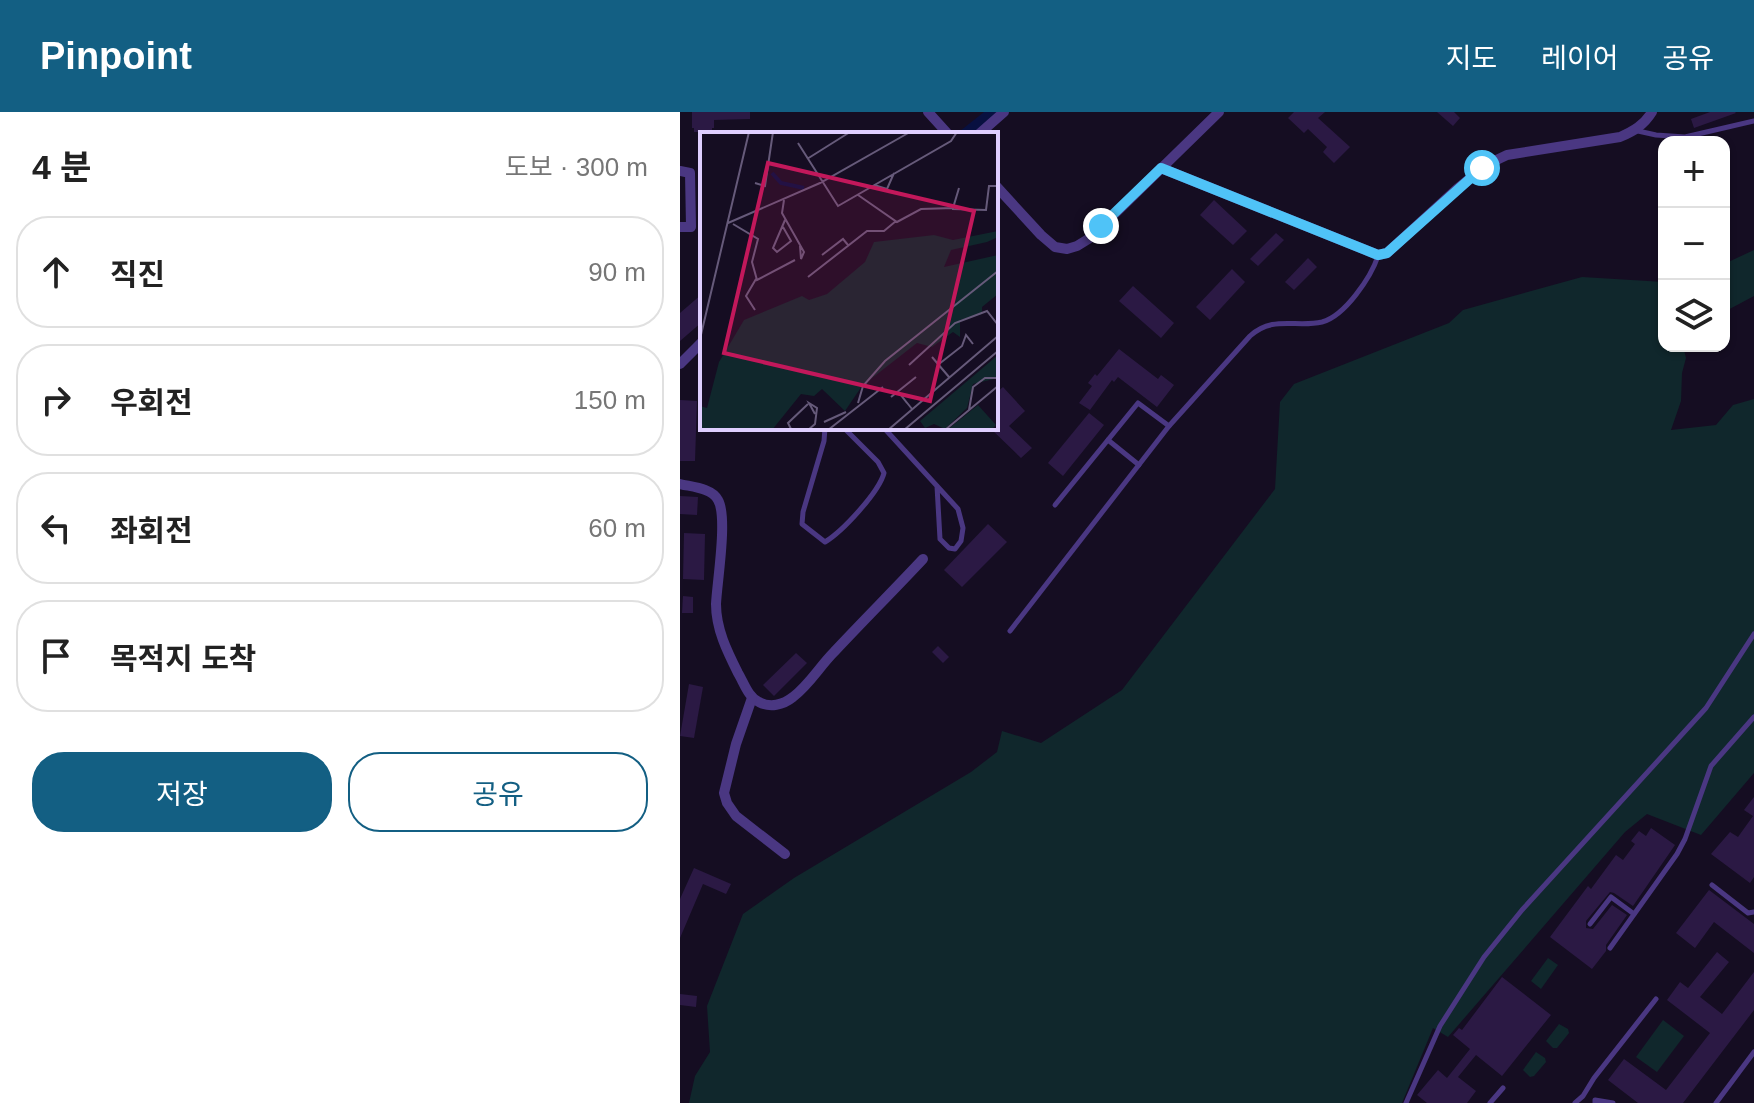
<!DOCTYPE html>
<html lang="ko">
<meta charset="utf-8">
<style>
:root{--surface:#fff;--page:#f2f2f2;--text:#222;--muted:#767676;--line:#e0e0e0;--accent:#135f83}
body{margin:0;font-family:Arial,"Noto Sans KR",sans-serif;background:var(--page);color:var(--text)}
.controls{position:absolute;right:24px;top:24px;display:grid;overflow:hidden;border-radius:16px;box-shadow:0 2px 6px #0004}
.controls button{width:72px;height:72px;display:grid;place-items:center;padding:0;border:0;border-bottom:2px solid var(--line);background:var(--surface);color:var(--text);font:40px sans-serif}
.stop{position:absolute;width:24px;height:24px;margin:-18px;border:6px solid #4fc3f7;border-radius:50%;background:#fff}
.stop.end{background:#4fc3f7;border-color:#fff;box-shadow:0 2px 8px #0008}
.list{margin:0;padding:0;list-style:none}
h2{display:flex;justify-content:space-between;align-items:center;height:104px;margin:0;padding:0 32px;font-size:34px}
h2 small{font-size:26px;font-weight:400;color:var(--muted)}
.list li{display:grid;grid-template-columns:52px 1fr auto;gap:24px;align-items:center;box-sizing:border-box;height:112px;margin:0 16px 16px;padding:0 16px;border:2px solid var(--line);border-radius:32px}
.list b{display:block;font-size:30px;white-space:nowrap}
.list em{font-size:26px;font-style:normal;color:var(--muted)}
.actions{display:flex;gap:16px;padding:24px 32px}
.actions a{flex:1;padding:18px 0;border:2px solid var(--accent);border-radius:32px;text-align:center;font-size:28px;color:var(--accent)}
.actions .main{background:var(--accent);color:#fff}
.icon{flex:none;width:44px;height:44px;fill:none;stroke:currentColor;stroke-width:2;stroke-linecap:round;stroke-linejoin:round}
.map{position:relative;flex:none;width:1074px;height:991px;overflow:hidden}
header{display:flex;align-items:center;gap:48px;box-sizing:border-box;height:112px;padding:0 40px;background:var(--accent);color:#fff}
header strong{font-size:38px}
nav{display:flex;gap:44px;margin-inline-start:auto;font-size:28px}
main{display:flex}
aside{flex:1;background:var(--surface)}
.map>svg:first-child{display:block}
</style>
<header>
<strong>Pinpoint</strong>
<nav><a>지도</a><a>레이어</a><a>공유</a></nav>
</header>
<main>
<aside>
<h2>4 분<small>도보 · 300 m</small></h2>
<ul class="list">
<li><svg class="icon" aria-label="ahead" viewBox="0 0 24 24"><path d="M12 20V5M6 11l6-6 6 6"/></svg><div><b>직진</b></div><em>90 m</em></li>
<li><svg class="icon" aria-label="right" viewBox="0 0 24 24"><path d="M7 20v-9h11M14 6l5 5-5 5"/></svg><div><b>우회전</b></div><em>150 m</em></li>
<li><svg class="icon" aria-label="left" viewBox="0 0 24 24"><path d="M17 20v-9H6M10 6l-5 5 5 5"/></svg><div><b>좌회전</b></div><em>60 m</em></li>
<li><svg class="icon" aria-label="arrive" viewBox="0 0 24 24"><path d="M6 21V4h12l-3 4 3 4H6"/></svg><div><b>목적지 도착</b></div></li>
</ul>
<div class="actions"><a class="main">저장</a><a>공유</a></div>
</aside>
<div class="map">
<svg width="1074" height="991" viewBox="0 0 1074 991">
<rect width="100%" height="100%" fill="#150d22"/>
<g fill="#10272c">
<path d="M1074 138V184L1044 200V152Z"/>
<path d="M902 165 984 170V234H1003L1006 246 1002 261 1001 289 991 318 1036 313 1053 293 1074 287V661L1021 723 967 702 945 720 768 925 753 916 722 991H9L15 964 30 940 27 894 63 802 114 766 291 660 317 640 322 619 361 631 442 578 595 377 600 290 614 272 769 211 783 198Z"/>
<path d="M868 846 878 853 861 877 851 869Z"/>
<path d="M983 908 1004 924 977 960 956 945Z"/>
<path d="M879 912 888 917 889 921 877 936H873L866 929Z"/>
<path d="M856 940 865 946 866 950 854 964 850 965 843 958Z"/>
</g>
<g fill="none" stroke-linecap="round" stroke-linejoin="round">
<path stroke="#081040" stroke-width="11" d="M285 22 313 0"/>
</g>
<g fill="#2b1944">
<path d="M12 0H70V7L34 8V16H32V20H14V16H12Z"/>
<path d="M614 0H645L638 6 670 35 654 51 643 40 647 35 628 17 624 21 608 6Z"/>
<path d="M757 0H774L780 6 773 14Z"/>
<path d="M1030 0H1055L1056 1 1014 16 1011 7Z"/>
<path d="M534 88 567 119 553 133 520 103Z"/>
<path d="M596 121 604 128 578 154 570 147Z"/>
<path d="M628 146 637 155 614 178 605 170Z"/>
<path d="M552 157 565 170 530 208 516 195Z"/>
<path d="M453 174 494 211 481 226 439 189Z"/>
<path d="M22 182V210L0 229V201Z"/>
<path d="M439 237 478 267 481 263 494 273 477 295 438 265 434 270 432 268 410 298 399 291 412 274 408 271 415 262 417 264Z"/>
<path d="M323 275 345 299 329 314 352 336 341 346 310 316H316V281Z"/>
<path d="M0 288 17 289 15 349H0Z"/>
<path d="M409 301 424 313 383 364 368 351Z"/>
<path d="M0 384 18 385 17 403 0 402Z"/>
<path d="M308 412 327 430 282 475 264 458Z"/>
<path d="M4 421 25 422 24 468 3 467Z"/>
<path d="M3 484 13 485V501H2Z"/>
<path d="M258 534 269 545 263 551 252 540Z"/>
<path d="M116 541 127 551 94 584 83 573Z"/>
<path d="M9 572 23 575 14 626 0 624Z"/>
<path d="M1074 685V765L1070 771 1031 742 1050 720 1058 725 1073 704 1064 698Z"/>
<path d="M971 716 995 733 953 794 934 781 930 780 906 809V816L913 817 932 793 947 803 926 833V839L912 857 870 825 908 774 911 777 936 743 943 748 955 732 951 729 959 719 966 724Z"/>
<path d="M14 756 51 772 46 782 23 772 0 826V787Z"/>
<path d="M1029 778 1074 812V841L1034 810 1015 836 996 821Z"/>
<path d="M1037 840 1049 850 1020 885 1042 902 1074 860V898L1003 991H958L928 968 944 947 986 978 1030 921 987 888 1000 870 1008 876Z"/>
<path d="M822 865 871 903 822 964 796 943 778 965 796 979 787 991H747L737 983 758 958 767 966 790 937 773 923 779 916 782 918Z"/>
<path d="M0 882 17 884 16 895 0 893Z"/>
</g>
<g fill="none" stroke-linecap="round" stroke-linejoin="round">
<g stroke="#4a3782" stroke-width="5">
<path d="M958 19 976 23 1005 25 1074 9"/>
<path d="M145 316 144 329 123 400 122 412 145 430C163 419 199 380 204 361L198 350 164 316"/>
<path d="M204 316 278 397 283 416 281 429 275 437 269 436 260 427 257 374"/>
<path d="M428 328 459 353"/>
<path d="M375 393 458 291 489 314"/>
<path d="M330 519 489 314 570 224C593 203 616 216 642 210 665 204 691 165 698 144"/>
<path d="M1032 773 1068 801 1074 800"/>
<path d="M910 812 931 785 954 802"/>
<path d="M930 836 997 742 1005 727 1031 654 1074 605"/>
<path d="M726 991 760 914 804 845 842 798 1026 596 1074 522"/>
<path d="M810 991 823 976"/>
<path d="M895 991 903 984 914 966 976 887"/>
<path d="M915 991V988L933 991"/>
<path d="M1036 991 1074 940"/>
</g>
<g stroke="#4a3782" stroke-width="10">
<path d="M248 0 268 22"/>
<path d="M299 22 324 0"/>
<path d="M481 56 698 143 707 141 777 77 808 52 827 43 940 25C954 19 964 13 972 0"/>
<path d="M0 59 10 61 11 115H0"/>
<path d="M316 74 361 123 375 135 387 137 397 134 410 126 539 0"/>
<path d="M0 252 22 230"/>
<path d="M0 372C12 375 32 376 38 388 48 405 37 470 36 492 36 517 47 539 58 561 64 571 68 585 79 590 90 596 103 593 113 585 129 573 140 554 154 540 183 509 214 478 243 447"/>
<path d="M72 586 56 632 44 681 47 691 56 704 105 742"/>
</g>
</g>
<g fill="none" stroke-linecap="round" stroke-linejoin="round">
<path stroke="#4fc3f7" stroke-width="10" d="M421 114 481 56 698 143 707 141 802 56"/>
</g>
<g transform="translate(20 20)">
<rect width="298" height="298" fill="#150d22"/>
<path d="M298 99V105L287 110 251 118 244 135 298 123V162L282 175V182L260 188V205L253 200 232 215 217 211 162 254 145 279 122 257 114 264 101 262 72 298H0V274L7 276 19 230 44 188 102 164 109 168 127 162 165 130 174 110 234 103 253 108ZM298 223V246L273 252 267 276 245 297 234 292 225 296 220 289ZM278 273 296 293 291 298H247Z" fill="#10272c"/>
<path fill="none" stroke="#081040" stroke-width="4" d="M72 41 81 51 104 56"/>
<path fill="none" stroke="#665a7a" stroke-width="2" d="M98 11 138 74 251 9 257 0M107 27 150 0M55 51 65 54 73 0M174 53 187 57 194 41M158 63 197 90 221 77 253 76 259 56M84 68 82 81 104 120 101 127 100 114M252 77 286 78 289 54H298M28 91 120 51 210 0M33 92 58 107 52 130 57 148 95 128M83 95 91 109 77 120 73 116 85 88M122 123 143 107 148 113M108 145 167 99H184L196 89M55 178 46 164 56 147M0 207 49 0M232 225 249 245M239 232 262 214 266 203 273 212M209 233 255 191 287 179 298 193M191 265 216 245M158 271 163 254 185 229 298 139M207 271 200 262 212 277M269 278 273 255 285 246H298M124 290 146 280M91 297 88 291 108 272M108 298 115 292 117 276 109 271 115 282M128 298 183 255M188 298 298 204M204 298 298 219M245 298 298 254"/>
<path fill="#c2185b" fill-opacity="0.15" stroke="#c2185b" stroke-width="4" d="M68 31 274 79 230 269 24 221Z"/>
<rect width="298" height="298" fill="none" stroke="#dfceff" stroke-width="4"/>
</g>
</svg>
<div class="controls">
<button>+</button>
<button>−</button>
<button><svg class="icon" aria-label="layers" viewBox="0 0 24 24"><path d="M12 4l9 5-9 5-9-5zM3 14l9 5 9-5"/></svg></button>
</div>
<div class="stop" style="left:802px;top:56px"></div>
<div class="stop end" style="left:421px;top:114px"></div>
</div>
</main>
